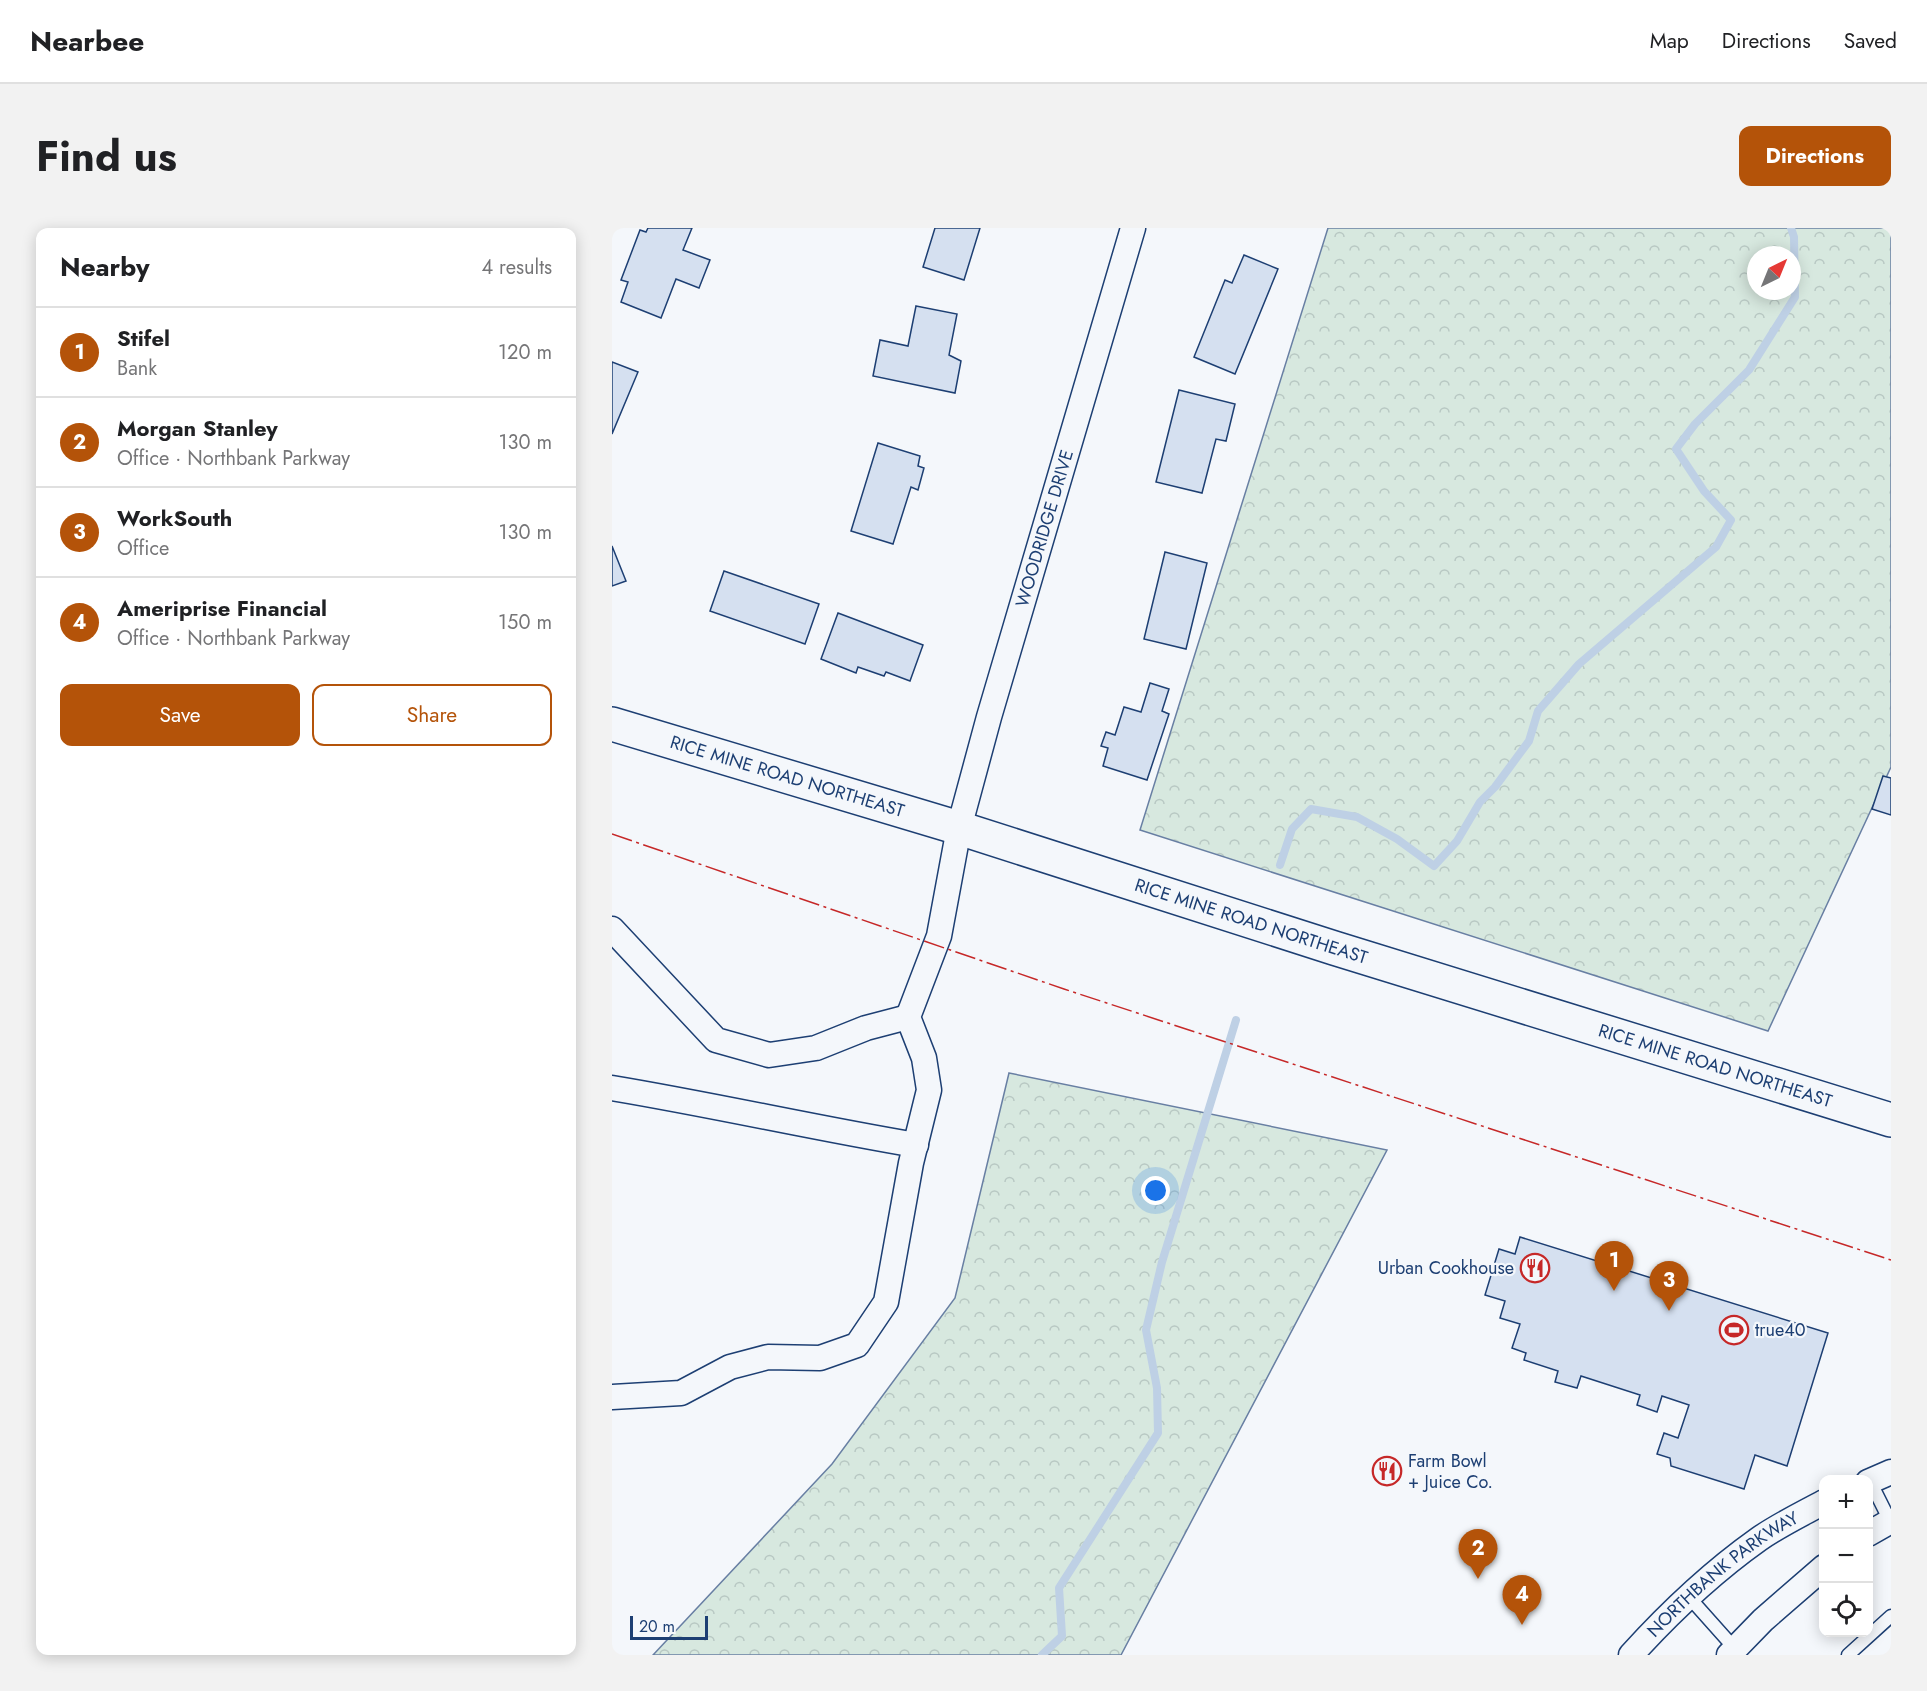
<!DOCTYPE html>
<meta charset="utf-8">
<style>
:root{--surface:#fff;--page:#f2f2f2;--text:#202124;--muted:#757577;--line:#e0e0e0;--accent:#b45309}
body{margin:0;font-family:Jost,sans-serif;background:var(--page);color:var(--text)}
.controls{position:absolute;right:18px;bottom:18px;display:grid;overflow:hidden;border-radius:12px;box-shadow:0 3px 15px #0003}
.controls button{width:54px;height:54px;display:grid;place-items:center;padding:0;border:0;border-bottom:2px solid var(--line);background:var(--surface);color:var(--text);font:30px sans-serif}
.compass{position:absolute;left:1135px;top:18px;width:54px;height:54px;border-radius:50%;background:var(--surface);box-shadow:0 3px 15px #0003;rotate:43deg}
.scale{position:absolute;left:18px;bottom:15px;width:78px;box-sizing:border-box;padding-left:6px;border:3px solid #1d3f73;border-top:0;font-size:16px;line-height:21px;white-space:nowrap;color:#1d3f73;-webkit-text-stroke:4px #f4f7fb;paint-order:stroke}
.you{position:absolute;left:544px;top:963px;width:21px;height:21px;margin:-15px;border:4px solid #fff;border-radius:50%;background:#1a73e8;box-shadow:0 0 0 9px #1a73e833}
.badge{display:grid;place-items:center;width:39px;height:39px;border-radius:50%;background:var(--accent);color:#fff;font-size:20px;font-weight:700}
.pin{position:absolute;translate:-50% -50px;filter:drop-shadow(0 2px 3px #0008)}
.pin::after{content:'';position:absolute;top:32px;width:21px;height:18px;background:inherit;clip-path:polygon(0 0,100% 0,50% 100%)}
.list{margin:0;padding:0;list-style:none}
h2{display:flex;justify-content:space-between;align-items:center;height:78px;margin:0;padding:0 24px;font-size:26px}
h2 small{font-size:20px;font-weight:400;color:var(--muted)}
.list li{display:grid;grid-template-columns:39px 1fr auto;gap:18px;align-items:center;box-sizing:border-box;height:90px;padding:0 24px;border-top:2px solid var(--line)}
.list b{display:block;font-size:22px;white-space:nowrap}
.list p{margin:0;font-size:20px;white-space:nowrap;color:var(--muted)}
.list em{font-size:20px;font-style:normal;color:var(--muted)}
.actions{display:flex;gap:12px;padding:18px 24px}
.actions a{flex:1;padding:14px 0;border:2px solid var(--accent);border-radius:12px;text-align:center;font-size:21px;color:var(--accent)}
.actions .main{background:var(--accent);color:#fff}
.icon{flex:none;width:33px;height:33px;fill:none;stroke:currentColor;stroke-width:2;stroke-linecap:round;stroke-linejoin:round}
.map{position:relative;flex:none;width:1279px;height:1427px;overflow:hidden;border-radius:12px}
header{display:flex;align-items:center;gap:36px;box-sizing:border-box;height:84px;padding:0 30px;background:var(--surface);border-bottom:2px solid var(--line)}
header strong{font-size:28px}
nav{display:flex;gap:33px;margin-inline-start:auto;font-size:21px}
.intro{display:flex;align-items:center;justify-content:space-between;box-sizing:border-box;height:144px;padding:0 36px}
h1{margin:0;font-size:42px}
.button{padding:15px 27px;border-radius:12px;background:var(--accent);color:#fff;font-size:21px;font-weight:700}
main{display:flex;gap:36px;padding:0 36px}
aside{flex:1;background:var(--surface);border-radius:12px;box-shadow:0 3px 15px #0003}
.map>svg:first-child{display:block}
</style>
<header>
<strong>Nearbee</strong>
<nav><a>Map</a><a>Directions</a><a>Saved</a></nav>
</header>
<div class="intro"><h1>Find us</h1><a class="button">Directions</a></div>
<main>
<aside>
<h2>Nearby<small>4 results</small></h2>
<ul class="list">
<li><span class="badge">1</span><div><b>Stifel</b><p>Bank</p></div><em>120 m</em></li>
<li><span class="badge">2</span><div><b>Morgan Stanley</b><p>Office · Northbank Parkway</p></div><em>130 m</em></li>
<li><span class="badge">3</span><div><b>WorkSouth</b><p>Office</p></div><em>130 m</em></li>
<li><span class="badge">4</span><div><b>Ameriprise Financial</b><p>Office · Northbank Parkway</p></div><em>150 m</em></li>
</ul>
<div class="actions"><a class="main">Save</a><a>Share</a></div>
</aside>
<div class="map">
<svg width="1279" height="1427" viewBox="0 0 1279 1427">
<defs>
<pattern id="forest-crowns" width="20" height="18" patternUnits="userSpaceOnUse" patternTransform="scale(1.5)"><rect width="20" height="18" fill="#d7e8df"/><path d="M2 6a3 3 0 1 1 6 0M12 15a3 3 0 1 1 6 0" fill="none" stroke="#b8c8c3"/></pattern>
</defs>
<rect width="100%" height="100%" fill="#f4f7fb"/>
<g fill="url(#forest-crowns)" stroke="#687fa3" stroke-width="1.5" fill-rule="evenodd">
<path d="M716 0H1279V539L1156 803 528 602ZM1144 27H1180V63H1144Z"/>
<path d="M397 845 775 922 509 1427H41L220 1236 343 1070Z"/>
</g>
<g fill="none" stroke-linecap="round" stroke-linejoin="round">
<g stroke="#bed0e5" stroke-width="8">
<path d="M668 637 680 601 699 581 745 589 785 611 822 638 845 613 868 574 883 559 917 513 926 483 967 436 1104 319 1119 292 1092 263 1064 221 1083 196 1137 142 1183 69 1182 9 1179 0"/>
<path d="M430 1427 450 1408 447 1360 546 1205 545 1160 534 1102 550 1034 624 792"/>
</g>
</g>
<g fill="#d5e0f0" stroke="#1d3f73" stroke-width="1.5">
<path d="M36 0H80L71 22 98 32 87 60 64 51 49 90 9 74 16 54 9 52 28 2 34 4Z"/>
<path d="M323 0H368L352 52 311 39Z"/>
<path d="M632 27 666 41 623 146 582 129 613 52 620 55Z"/>
<path d="M304 78 345 86 337 127 349 133 343 165 261 148 268 112 296 118Z"/>
<path d="M0 134 26 144 0 206Z"/>
<path d="M567 162 623 176 614 213 604 211 590 265 544 254Z"/>
<path d="M266 215 308 228 306 238 312 240 306 262 299 259 281 316 239 303Z"/>
<path d="M0 318 14 353 0 358Z"/>
<path d="M553 324 595 335 574 421 532 411Z"/>
<path d="M112 343 207 376 193 416 98 383Z"/>
<path d="M226 385 311 417 298 453 274 444 272 448 246 439 244 445 209 431Z"/>
<path d="M538 455 557 461 550 483 557 486 535 552 491 538 496 520 489 518 494 504 503 507 512 479 529 484Z"/>
<path d="M1271 548 1279 550V587L1260 581Z"/>
<path d="M908 1009 1216 1105 1175 1238 1143 1227 1132 1261 1059 1238 1058 1230 1045 1226 1052 1205 1066 1210 1077 1177 1050 1168 1045 1184 1025 1177 1028 1167 969 1148 965 1160 943 1154 946 1143 912 1132 914 1125 900 1120 908 1096 888 1090 893 1073 873 1067 887 1021 903 1026Z"/>
</g>
<g fill="none" stroke-linecap="round" stroke-linejoin="round">
<g stroke="#1d3f73" stroke-width="15">
<g id="lane">
<path d="M1258 1253 1279 1295"/>
<path d="M1076 1368 1125 1423"/>
<path d="M1236 1427 1279 1388"/>
</g>
</g>
<g stroke="#1d3f73" stroke-width="27">
<g id="street">
<path d="M0 701 104 812 157 827 204 820 254 800 296 789"/>
<path d="M0 860C102 877 203 900 304 917"/>
<path id="s1" d="M0 1169 69 1165 118 1139 156 1129 208 1130 245 1117 274 1074 299 935 317 862 312 830 296 789 327 708 347 600 377 489 521 0"/>
<path d="M1256 1254 1279 1244"/>
<path d="M1256 1306 1279 1293"/>
<path id="s2" d="M1019 1427C1058 1384 1099 1345 1147 1311 1167 1297 1190 1286 1212 1274"/>
<path d="M1117 1427 1151 1392 1212 1339"/>
</g>
</g>
<g stroke="#1d3f73" stroke-width="36">
<g id="secondary">
<path id="s3" d="M0 496 347 600 722 720 1279 892"/>
</g>
</g>
<use href="#lane" stroke="#f4f7fb" stroke-width="12"/>
<use href="#street" stroke="#f4f7fb" stroke-width="24"/>
<use href="#secondary" stroke="#f4f7fb" stroke-width="33"/>
<path stroke="#c62828" stroke-width="1.5" stroke-dasharray="21 4.5 3 4.5" stroke-linecap="butt" d="M0 606 452 761 1279 1032"/>
</g>
<defs>
<g id="restaurant-ring" transform="scale(1.5)"><circle r="9.5" fill="#f4f7fb" stroke="#c62828" stroke-width="1.5"/><path d="M-5-6h1v4h1v-4h1v4h1v-4h1v5L-1.5 .5V6h-2V.5L-5-1ZM5-6V6H3V1.5H1.5Q1.5-4 5-6Z" fill="#c62828"/></g>
<g id="stadium-ring" transform="scale(1.5)"><circle r="9.5" fill="#f4f7fb" stroke="#c62828" stroke-width="1.5"/><path d="M0-5a6.5 5 0 1 0 0 10a6.5 5 0 1 0 0-10ZM-3.5-1.8h7v3.6h-7Z" fill="#c62828"/></g>
</defs>
<g fill-rule="evenodd">
<use href="#restaurant-ring" x="923" y="1040"/>
<use href="#stadium-ring" x="1122" y="1102"/>
<use href="#restaurant-ring" x="775" y="1243"/>
</g>
<g text-anchor="middle" stroke-width="4.5" stroke-linejoin="round" paint-order="stroke">
<g font-size="18" fill="#1d3f73" stroke="#f4f7fb">
<text dy="6" stroke="none"><textPath href="#s1" startOffset="1108">WOODRIDGE DRIVE</textPath></text>
<text dy="6" stroke="none"><textPath href="#s3" startOffset="183">RICE MINE ROAD NORTHEAST</textPath></text>
<text dy="6" stroke="none"><textPath href="#s3" startOffset="669">RICE MINE ROAD NORTHEAST</textPath></text>
<text dy="6" stroke="none"><textPath href="#s3" startOffset="1155">RICE MINE ROAD NORTHEAST</textPath></text>
<text dy="6" stroke="none"><textPath href="#s2" startOffset="123">NORTHBANK PARKWAY</textPath></text>
</g>
<g font-size="18" fill="#1d3f73" stroke="#f4f7fb" text-anchor="start">
<text x="902" y="1046" text-anchor="end">Urban Cookhouse</text>
<text x="1143" y="1108">true40</text>
<text x="796" y="1239">Farm Bowl<tspan x="796" dy="21">+ Juice Co.</tspan></text>
</g>
</g>
</svg>
<div class="controls">
<button>+</button>
<button>−</button>
<button><svg class="icon" aria-label="locate" viewBox="0 0 24 24"><circle cx="12" cy="12" r="6"/><path d="M12 2v4M12 18v4M2 12h4M18 12h4"/></svg></button>
</div>
<svg class="compass" viewBox="-18 -18 36 36"><path d="M0-13l5 13h-10z" fill="#e53935"/><path d="M0 13l5-13h-10z" fill="#757577"/></svg>
<div class="scale">20 m</div>
<div class="you"></div>
<div class="pin badge" style="left:1002px;top:1063px">1</div>
<div class="pin badge" style="left:866px;top:1351px">2</div>
<div class="pin badge" style="left:1057px;top:1083px">3</div>
<div class="pin badge" style="left:910px;top:1397px">4</div>
</div>
</main>
